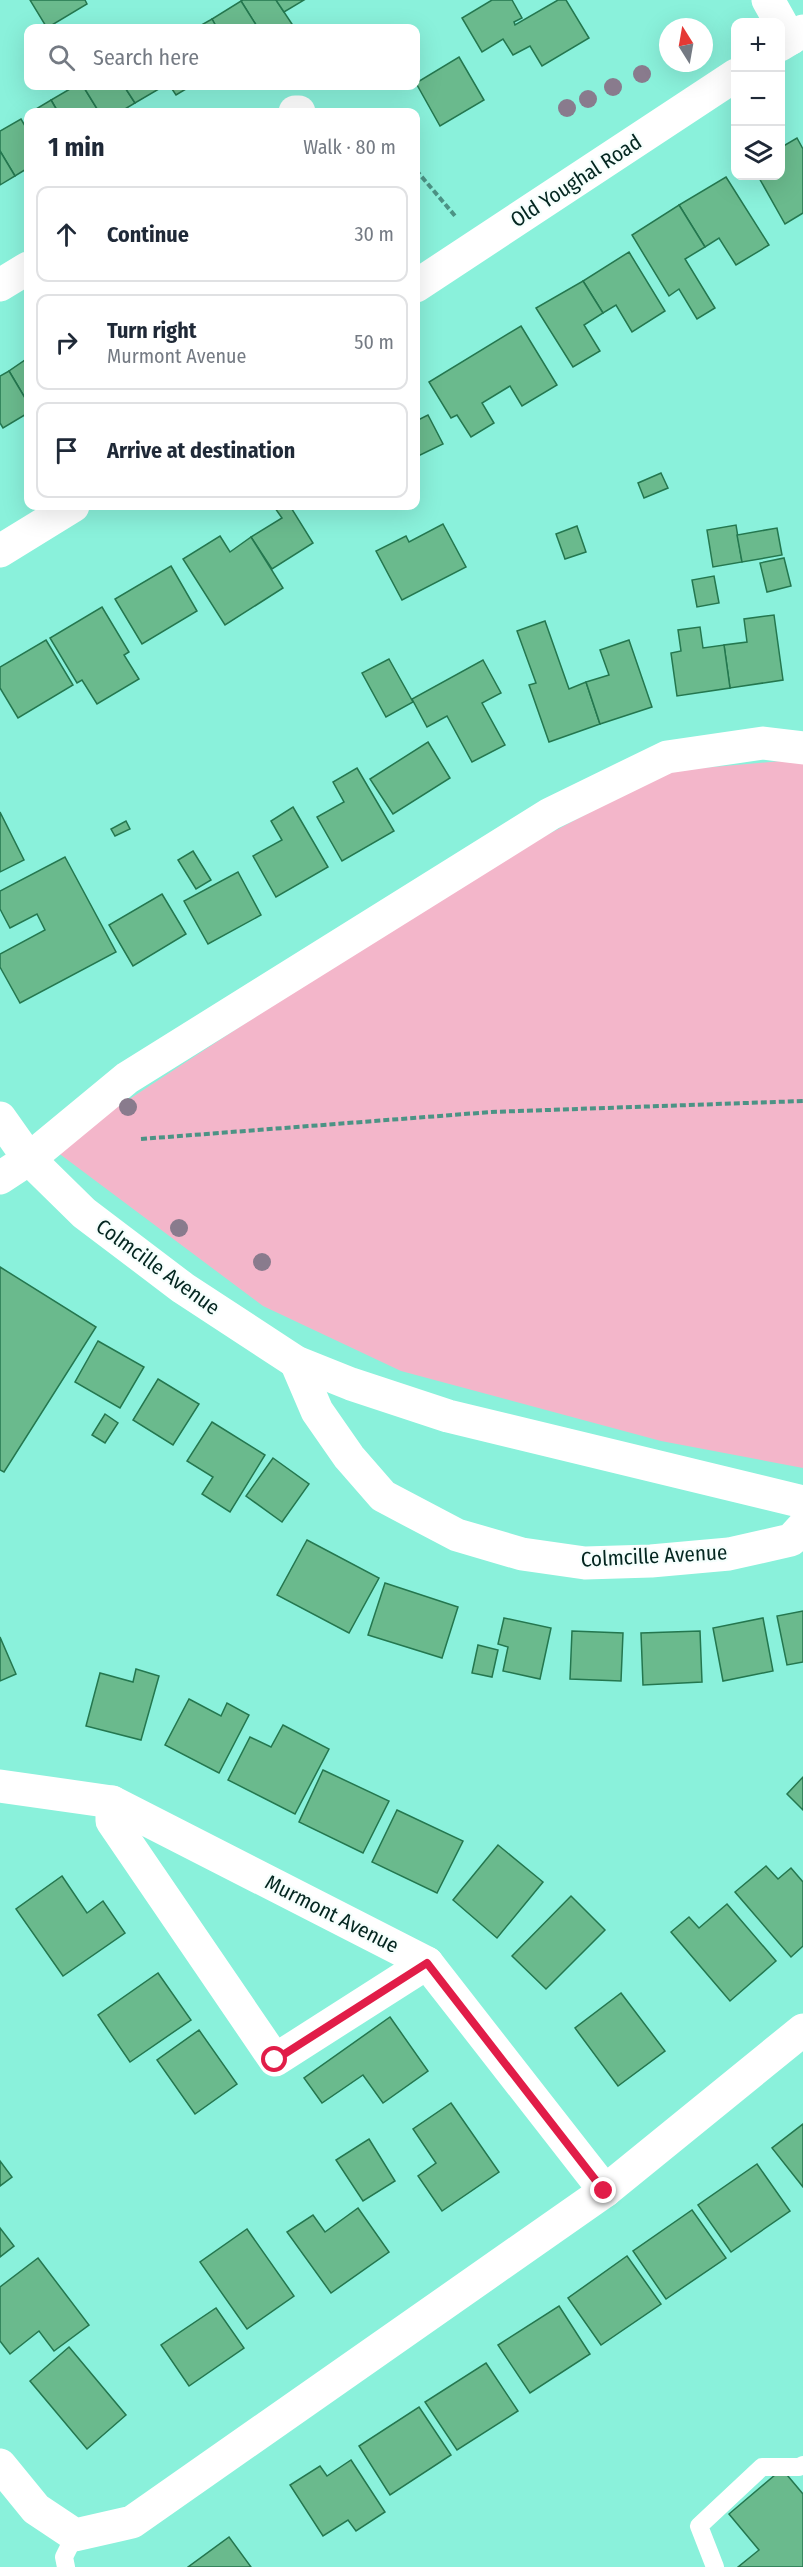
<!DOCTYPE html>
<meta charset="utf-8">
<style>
:root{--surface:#fff;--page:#f6f6f7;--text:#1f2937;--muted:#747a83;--line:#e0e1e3}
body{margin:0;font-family:"Fira Sans Condensed",sans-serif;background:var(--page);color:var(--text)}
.controls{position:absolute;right:18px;top:18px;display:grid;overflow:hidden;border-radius:12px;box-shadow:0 6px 24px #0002}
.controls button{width:54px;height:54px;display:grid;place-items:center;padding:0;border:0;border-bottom:2px solid var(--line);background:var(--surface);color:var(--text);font:30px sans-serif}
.compass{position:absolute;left:659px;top:18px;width:54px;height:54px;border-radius:50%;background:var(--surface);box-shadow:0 6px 24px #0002;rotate:349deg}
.stop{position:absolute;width:18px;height:18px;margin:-14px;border:4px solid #e11d48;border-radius:50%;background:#fff}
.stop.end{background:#e11d48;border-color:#fff;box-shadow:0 2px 6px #0008}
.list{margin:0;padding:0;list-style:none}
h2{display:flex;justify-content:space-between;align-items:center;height:78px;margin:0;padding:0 24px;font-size:26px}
h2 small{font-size:20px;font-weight:400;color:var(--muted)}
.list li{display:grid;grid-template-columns:39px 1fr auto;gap:18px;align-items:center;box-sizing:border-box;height:96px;margin:0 12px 12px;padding:0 12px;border:2px solid var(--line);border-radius:12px}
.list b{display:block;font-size:22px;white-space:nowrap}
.list p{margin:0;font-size:20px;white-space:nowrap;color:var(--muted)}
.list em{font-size:20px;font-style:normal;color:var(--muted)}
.icon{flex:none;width:33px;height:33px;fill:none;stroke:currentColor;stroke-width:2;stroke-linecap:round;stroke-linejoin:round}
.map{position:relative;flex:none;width:803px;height:2567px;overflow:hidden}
.search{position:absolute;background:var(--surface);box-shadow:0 6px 24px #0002;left:24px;top:24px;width:396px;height:66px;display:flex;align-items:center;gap:15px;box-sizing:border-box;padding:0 21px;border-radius:12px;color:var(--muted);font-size:22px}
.panel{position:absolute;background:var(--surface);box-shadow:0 6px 24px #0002;left:24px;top:108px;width:396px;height:402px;border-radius:12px}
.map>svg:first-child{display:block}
</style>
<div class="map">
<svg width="803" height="2567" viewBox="0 0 803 2567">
<rect width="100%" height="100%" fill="#8af1db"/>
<path fill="#f3b6ca" d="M803 759V1468L661 1441 401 1371 263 1306 53 1149 475 873 668 771Z"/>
<g fill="#6aba8d" stroke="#24774f" stroke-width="1.5">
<path d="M30 0H85L87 4 47 28Z"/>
<path d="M243 0H276L292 24 285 28H258L241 1Z"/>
<path d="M276 0H304L284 12Z"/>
<path d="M492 0H512L522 18 514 22 515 25 558 0H566L589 38 542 66 530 46 513 55 503 39 482 52 462 18Z"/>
<path d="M241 1 258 28H217L212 19Z"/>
<path d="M212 19 217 28H196Z"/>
<path d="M459 57 484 100 440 126 416 83Z"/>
<path d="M75 86H83L99 112H58L51 100Z"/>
<path d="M83 86H124L135 103 120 112H99Z"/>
<path d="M124 86H164L135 103Z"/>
<path d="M170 86H191L176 95Z"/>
<path d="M51 100 58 112H31Z"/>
<path d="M21 119 28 131V168L15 176 0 151V131Z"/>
<path d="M797 138 803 149V213L785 224 758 176H780V148Z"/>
<path d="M0 151 15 176 0 185Z"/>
<path d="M726 177 769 245 736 265 719 238 705 247 679 205Z"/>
<path d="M679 205 705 247 685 259 715 308 697 319 679 289 669 296 632 235Z"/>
<path d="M629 252 665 311 632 332 616 305 603 313 583 281Z"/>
<path d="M583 281 603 313 584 325 600 351 573 367 536 308Z"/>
<path d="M521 326 557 385 522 406 510 386 482 403 494 423 471 437 457 415 451 418 429 382Z"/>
<path d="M28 358V403L9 371Z"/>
<path d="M9 371 28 403V413L3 428 0 423V376Z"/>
<path d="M428 415 443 444 416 457V421Z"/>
<path d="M661 473 668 488 644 498 638 483Z"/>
<path d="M279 506H290L313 543 272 569 251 537 282 518 275 508Z"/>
<path d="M443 524 466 567 402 600 376 551 406 536 409 542Z"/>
<path d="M736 525 742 562 713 567 707 530Z"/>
<path d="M577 526 586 552 565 559 556 534Z"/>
<path d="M777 528 782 555 742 562 737 535Z"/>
<path d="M220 536 230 552 251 537 283 588 225 625 183 559Z"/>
<path d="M784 558 791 586 767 592 760 563Z"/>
<path d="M171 566 197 611 142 644 115 599Z"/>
<path d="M714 576 719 603 697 607 692 580Z"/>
<path d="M102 607 129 652 124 655 139 679 97 704 82 680 77 683 50 638Z"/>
<path d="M774 615 783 680 730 688 724 645 747 642 744 619Z"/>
<path d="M545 621 569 689 586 682 600 724 549 742 529 685 536 683 517 631Z"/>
<path d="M700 627 703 648 724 645 730 688 677 696 671 653 681 651 678 630Z"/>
<path d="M46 640 73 685 18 718 0 688V667Z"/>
<path d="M629 640 652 707 600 724 586 682 609 675 600 650Z"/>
<path d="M389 659 413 702 386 717 362 673Z"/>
<path d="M483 660 501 693 482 703 505 745 472 762 447 716 427 727 412 699Z"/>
<path d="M428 742 450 778 393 814 370 779Z"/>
<path d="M357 768 394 831 342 861 317 817 344 802 333 782Z"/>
<path d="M293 807 328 867 276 897 253 856 282 840 271 821Z"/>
<path d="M0 812 24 860 0 872Z"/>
<path d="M126 821 130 829 115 836 111 829Z"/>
<path d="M193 851 211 880 196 889 178 860Z"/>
<path d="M65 857 116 952 20 1003 0 967V954L45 930 37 914 10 928 0 909V891Z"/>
<path d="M238 872 261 915 208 944 184 901Z"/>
<path d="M162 894 186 934 133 966 109 925Z"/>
<path d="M0 1267 96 1327 4 1472 0 1470Z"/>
<path d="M98 1341 144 1367 120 1408 75 1382Z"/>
<path d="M158 1379 199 1404 173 1445 133 1420Z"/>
<path d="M105 1414 118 1423 105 1443 92 1435Z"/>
<path d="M212 1422 265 1455 230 1512 202 1494 213 1477 187 1461Z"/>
<path d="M273 1458 309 1484 282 1522 246 1496Z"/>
<path d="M307 1540 379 1578 349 1633 277 1595Z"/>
<path d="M385 1583 458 1607 442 1658 368 1635Z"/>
<path d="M803 1611V1662L787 1665 777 1616Z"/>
<path d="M504 1618 551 1628 540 1679 503 1671 508 1647 498 1644Z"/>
<path d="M763 1618 773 1671 723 1681 713 1628Z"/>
<path d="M572 1631 623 1633 621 1681 570 1679Z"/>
<path d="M700 1631 702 1682 643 1685 641 1633Z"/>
<path d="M0 1637 16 1674 0 1681Z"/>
<path d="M478 1645 498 1650 492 1677 472 1673Z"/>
<path d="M136 1669 159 1676 141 1740 86 1726 100 1673 133 1682Z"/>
<path d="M189 1699 221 1716 227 1703 249 1715 219 1773 165 1745Z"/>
<path d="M283 1725 329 1749 295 1814 228 1780 250 1737 271 1747Z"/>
<path d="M323 1770 389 1801 363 1853 299 1822Z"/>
<path d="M803 1777V1810L787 1794Z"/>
<path d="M397 1810 463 1841 437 1893 372 1862Z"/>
<path d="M498 1845 543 1882 497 1938 453 1900Z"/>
<path d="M766 1866 778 1879 791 1868 803 1882V1946L791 1957 735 1892Z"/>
<path d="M62 1876 87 1913 103 1901 125 1933 63 1976 16 1909Z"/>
<path d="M571 1896 605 1930 546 1989 512 1956Z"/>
<path d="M727 1904 776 1961 730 2001 671 1932 689 1917 699 1928Z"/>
<path d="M158 1973 191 2020 130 2062 98 2015Z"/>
<path d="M621 1993 665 2051 618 2086 575 2028Z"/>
<path d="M390 2017 428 2071 383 2103 363 2075 322 2103 304 2078Z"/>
<path d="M199 2030 237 2084 195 2114 157 2060Z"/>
<path d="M451 2103 499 2172 442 2211 418 2176 436 2163 413 2129Z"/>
<path d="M803 2124V2187L772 2148Z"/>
<path d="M369 2139 395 2181 363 2201 336 2160Z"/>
<path d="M0 2161 12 2177 0 2186Z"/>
<path d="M757 2164 790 2211 731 2252 698 2205Z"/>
<path d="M358 2208 389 2252 331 2293 287 2232 313 2215 325 2232Z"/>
<path d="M692 2210 726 2258 666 2299 633 2251Z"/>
<path d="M0 2228 14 2246 0 2257Z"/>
<path d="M247 2229 294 2296 247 2329 200 2262Z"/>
<path d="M627 2256 661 2304 601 2345 568 2298Z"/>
<path d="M38 2258 89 2325 54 2351 39 2331 10 2354 0 2341V2287Z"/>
<path d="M559 2306 590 2354 530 2393 498 2345Z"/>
<path d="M216 2308 244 2348 189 2386 161 2345Z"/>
<path d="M69 2347 126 2415 87 2449 30 2381Z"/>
<path d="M486 2363 518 2411 457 2450 425 2402Z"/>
<path d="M419 2407 451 2455 390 2495 359 2446Z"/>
<path d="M351 2460 385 2512 356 2531 348 2520 323 2536 290 2485 320 2466 327 2476Z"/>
<path d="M782 2469 803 2494V2567H738L759 2550 729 2514Z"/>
<path d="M229 2537 251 2567H188Z"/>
</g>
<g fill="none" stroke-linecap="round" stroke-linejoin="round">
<g stroke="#4c9385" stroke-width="4" stroke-dasharray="6 3" stroke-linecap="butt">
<path d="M416 170 456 217"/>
<path d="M141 1139 491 1112 803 1101"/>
</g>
<g stroke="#fff" stroke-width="18">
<path d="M66 2567 64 2557 75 2535"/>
<path d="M715 2567 699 2526 762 2467H799L803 2465"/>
</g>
<g stroke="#fff" stroke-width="33">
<path d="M768 0 790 39"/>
<path d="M295 112H299"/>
<path d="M0 285 28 268"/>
<path d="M0 1178 29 1159 127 1078 550 814 667 757 763 743 803 748"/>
<path d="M296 1362 317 1411 349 1457 383 1496 457 1535 522 1554 585 1563 651 1561 729 1554 791 1540 803 1527"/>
<path d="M0 1786 112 1802 427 1963 605 2191"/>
<path d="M112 1802V1821L275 2060 427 1963"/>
<path d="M0 2465 36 2509 75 2535 132 2522 605 2191 803 2030"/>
</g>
<g stroke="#fff" stroke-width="33">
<path d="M780 45 803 31"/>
<path d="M416 286 736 75"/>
<path d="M0 551 73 506"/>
<path d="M0 1118 29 1159 84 1213 183 1288 296 1362 351 1384 448 1416 803 1502"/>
</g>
</g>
<g fill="#897b8d">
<circle cx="642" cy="74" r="9"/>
<circle cx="613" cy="87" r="9"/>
<circle cx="588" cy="99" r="9"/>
<circle cx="567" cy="108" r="9"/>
<circle cx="128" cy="1107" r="9"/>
<circle cx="179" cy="1228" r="9"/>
<circle cx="262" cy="1262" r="9"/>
</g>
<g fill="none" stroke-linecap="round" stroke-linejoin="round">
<path stroke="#e11d48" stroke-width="8" d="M275 2060 427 1963 604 2191"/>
</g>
<g text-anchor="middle" stroke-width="4.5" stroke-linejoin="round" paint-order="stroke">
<g font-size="21" fill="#042620" stroke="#f5fefc">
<text transform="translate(576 181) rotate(-33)" y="7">Old Youghal Road</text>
<text transform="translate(158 1267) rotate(36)" y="7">Colmcille Avenue</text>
<text transform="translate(654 1556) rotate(-3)" y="7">Colmcille Avenue</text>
<text transform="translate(332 1914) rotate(27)" y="7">Murmont Avenue</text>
</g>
</g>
</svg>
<div class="controls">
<button>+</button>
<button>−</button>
<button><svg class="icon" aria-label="layers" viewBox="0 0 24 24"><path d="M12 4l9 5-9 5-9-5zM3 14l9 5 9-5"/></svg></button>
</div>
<svg class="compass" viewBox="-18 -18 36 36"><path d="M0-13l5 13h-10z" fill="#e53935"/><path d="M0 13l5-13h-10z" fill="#747a83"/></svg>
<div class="stop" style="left:275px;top:2060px"></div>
<div class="stop end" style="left:604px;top:2191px"></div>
<div class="search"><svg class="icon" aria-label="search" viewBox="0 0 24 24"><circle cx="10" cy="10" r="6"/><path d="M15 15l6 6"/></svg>Search here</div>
<section class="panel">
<h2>1 min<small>Walk · 80 m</small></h2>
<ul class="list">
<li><svg class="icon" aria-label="ahead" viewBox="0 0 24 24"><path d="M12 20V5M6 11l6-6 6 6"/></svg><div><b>Continue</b></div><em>30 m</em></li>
<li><svg class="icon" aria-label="right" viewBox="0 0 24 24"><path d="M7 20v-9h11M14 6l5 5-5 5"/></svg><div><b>Turn right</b><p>Murmont Avenue</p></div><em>50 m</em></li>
<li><svg class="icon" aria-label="arrive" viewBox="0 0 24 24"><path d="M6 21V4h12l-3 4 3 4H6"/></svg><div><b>Arrive at destination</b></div></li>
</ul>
</section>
</div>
